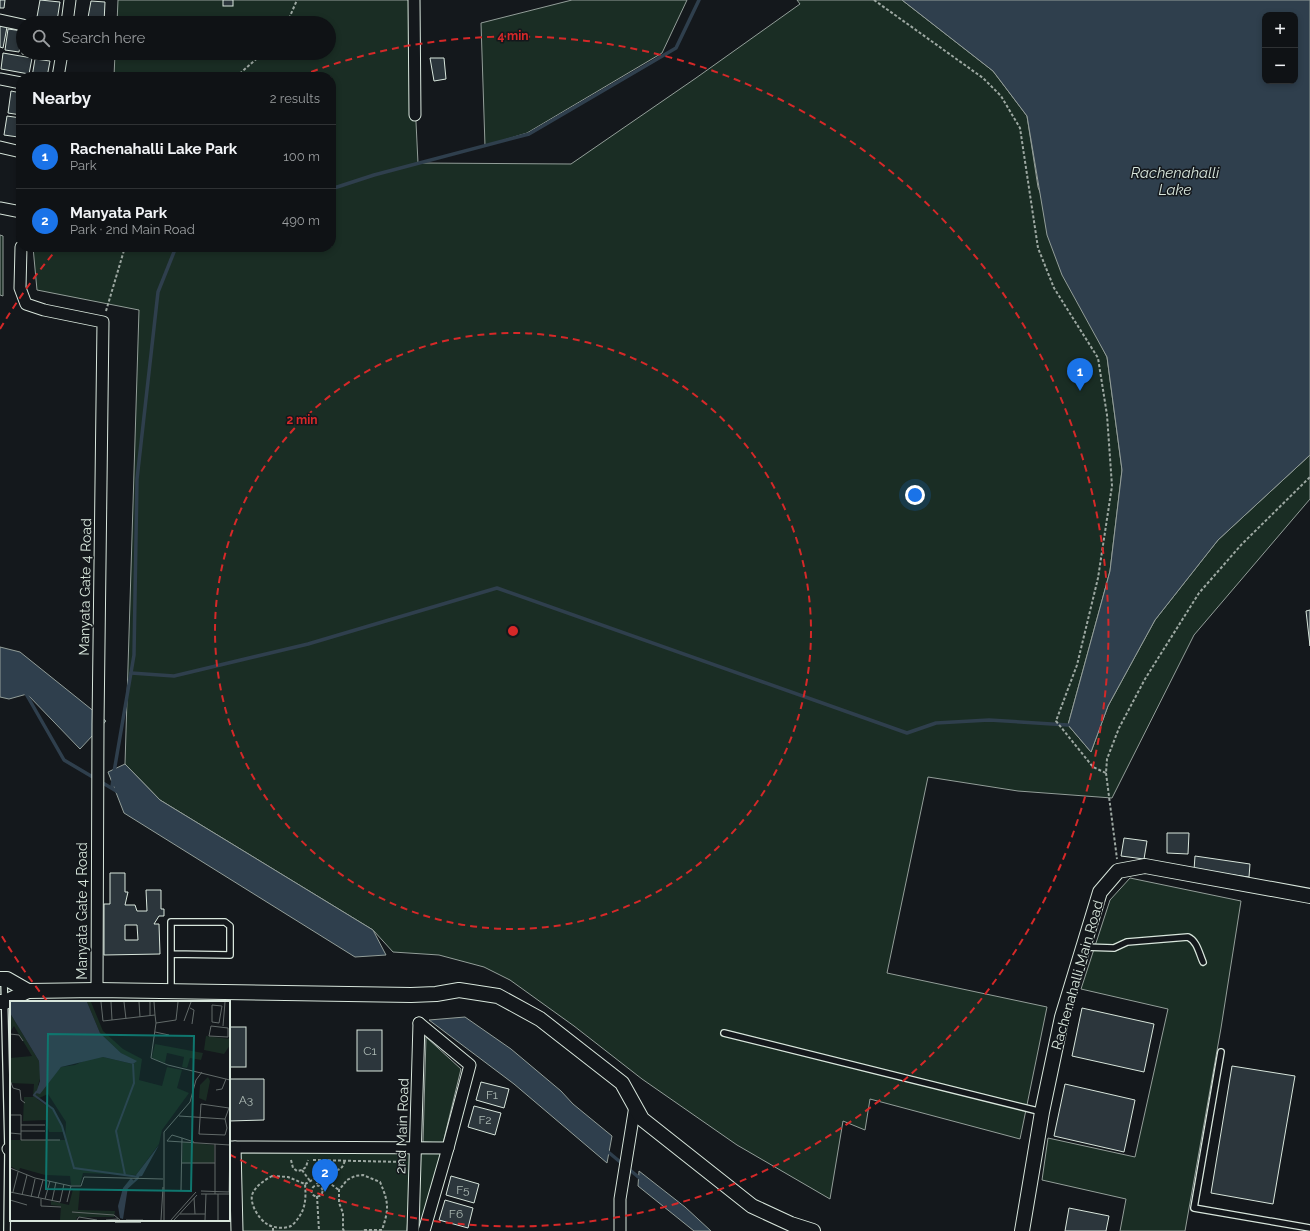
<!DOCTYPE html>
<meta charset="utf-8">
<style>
:root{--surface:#0f1215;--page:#181b1e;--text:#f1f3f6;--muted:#9b9ea0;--line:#2f3234;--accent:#1a73e8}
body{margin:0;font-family:Raleway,sans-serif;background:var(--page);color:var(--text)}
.controls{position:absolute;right:12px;top:12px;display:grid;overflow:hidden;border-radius:8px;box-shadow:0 2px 6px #0003}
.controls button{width:36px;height:36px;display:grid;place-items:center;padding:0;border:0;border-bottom:1px solid var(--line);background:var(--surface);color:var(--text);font:20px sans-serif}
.you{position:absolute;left:915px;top:495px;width:14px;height:14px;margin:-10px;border:3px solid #fff;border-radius:50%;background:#1a73e8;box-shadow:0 0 0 6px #1a73e833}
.badge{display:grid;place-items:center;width:26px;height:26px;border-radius:50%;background:var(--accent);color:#fff;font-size:13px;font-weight:700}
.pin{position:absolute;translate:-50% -33px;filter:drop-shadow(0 1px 2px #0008)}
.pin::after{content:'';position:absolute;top:21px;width:14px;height:12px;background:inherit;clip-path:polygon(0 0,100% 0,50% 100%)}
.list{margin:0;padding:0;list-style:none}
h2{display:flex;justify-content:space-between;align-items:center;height:52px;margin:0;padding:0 16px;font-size:17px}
h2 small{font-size:13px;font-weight:400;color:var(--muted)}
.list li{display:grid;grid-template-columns:26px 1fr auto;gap:12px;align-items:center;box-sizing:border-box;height:64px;padding:0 16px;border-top:1px solid var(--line)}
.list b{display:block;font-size:15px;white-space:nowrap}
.list p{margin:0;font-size:13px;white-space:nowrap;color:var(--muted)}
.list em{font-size:13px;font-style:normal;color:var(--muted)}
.icon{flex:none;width:22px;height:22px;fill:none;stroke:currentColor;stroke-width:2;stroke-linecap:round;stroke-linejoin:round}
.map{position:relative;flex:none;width:1310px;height:1231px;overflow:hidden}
.search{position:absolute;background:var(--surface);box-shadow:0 2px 6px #0003;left:16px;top:16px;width:320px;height:44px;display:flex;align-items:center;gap:10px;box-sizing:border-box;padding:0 14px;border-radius:22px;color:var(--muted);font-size:15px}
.panel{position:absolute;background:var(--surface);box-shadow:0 2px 6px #0003;left:16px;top:72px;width:320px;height:180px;border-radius:16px}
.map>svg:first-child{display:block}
</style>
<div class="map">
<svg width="1310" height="1231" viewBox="0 0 1310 1231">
<rect width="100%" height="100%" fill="#14181c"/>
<g fill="#1a2d24" stroke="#939e99">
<path d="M118 0H410L418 163 571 164 696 78 800 4 797 0H902L993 71 1027 116 1038 187 1091 325 1107 357 1122 470 1110 571 1068 725 1091 752 1108 706 1155 620 1218 540 1310 455V499L1194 635 1112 798 1018 791 928 777 887 973 1047 1007 1020 1139 870 1099 865 1130 843 1121 830 1199 737 1145 642 1079 574 1026 510 980 484 967 439 955 393 952 373 930 160 800 125 764 139 310 37 290 33 247H331V77H114L115 53H329V23H117Z"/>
<path d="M572 0H687L662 53 527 133 485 146 481 23Z"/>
<path d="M0 235 3 236V296L0 295Z"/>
<path d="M1130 878 1241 901 1221 1028 1185 1231H1120L1126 1199 1042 1180 1048 1138 1135 1157 1168 1009 1081 989 1110 900Z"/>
<path d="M426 1037 461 1069 443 1143 423 1142Z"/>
<path d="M420 1152H443L421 1231H415Z"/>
<path d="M239 1153H412L407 1231H241Z"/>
</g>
<g fill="#2f3f4d" stroke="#939e99" fill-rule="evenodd">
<path d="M902 0H1310V455L1218 540 1155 620 1108 706 1091 752 1068 725 1110 571 1122 470 1107 357 1062 275 1047 235 1027 116 993 71ZM1265 15H1295V81H1265Z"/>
<path d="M0 647 20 652 106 721 80 749 27 694 9 699 0 697Z"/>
<path d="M125 764 160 800 373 930 386 955 355 957 124 813 108 772Z"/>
<path d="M465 1017 511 1049 561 1091 573 1104 612 1136 607 1163 514 1084 429 1020Z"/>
<path d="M639 1171 685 1207 711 1231H694L638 1186Z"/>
</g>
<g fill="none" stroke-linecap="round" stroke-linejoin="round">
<g stroke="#2f3f4d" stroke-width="3.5">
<path d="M331 189 374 175 529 134 676 48 699 0"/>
<path d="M131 673 174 676 308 644 497 588 907 733 936 723 989 720 1068 725"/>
<path d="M25 692 64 760 118 792"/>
<path d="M114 772 134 655 137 479 158 292 176 247"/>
<path d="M112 787 113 780"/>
<path d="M607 1151 642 1180"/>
</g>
</g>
<g fill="#2c363c" stroke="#d8e6dc" fill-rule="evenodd">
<path d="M0 0H5L4 8H0Z"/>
<path d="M40 0 60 2 57 21 37 17Z"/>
<rect x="223" y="0" width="10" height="6"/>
<path d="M91 1 105 2 104 23H87Z"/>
<path d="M0 26 7 27 3 48 0 47Z"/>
<path d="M8 29 23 31 19 52 5 50Z"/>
<path d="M23 47V53H56L55 59 22 54Z"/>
<path d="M3 53 32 58 29 74 1 69Z"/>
<path d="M120 53H129V56L120 57Z"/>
<path d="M430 58H444L446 79 434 81Z"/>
<path d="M35 59 50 61 47 77H32Z"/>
<path d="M11 91 21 93V115L8 113Z"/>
<path d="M7 116 21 118 18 137 4 135Z"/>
<path d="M1310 610V646L1306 611Z"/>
<path d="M1167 833H1189L1188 854 1167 853Z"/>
<path d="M1124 838 1147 841 1144 859 1121 856Z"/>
<path d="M1195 856 1250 864 1249 877 1194 870Z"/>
<path d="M110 873H125V892H128L125 905H135L137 911H147L146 890H161V909H164V916H159L154 924H159L160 954 104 955V904H110ZM125 925H137L138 940H125Z"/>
<path d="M1082 1008 1154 1024 1144 1072 1072 1056Z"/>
<rect x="229" y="1027" width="17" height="40"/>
<rect x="357" y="1030" width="25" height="41"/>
<path d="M1232 1066 1295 1076 1273 1204 1211 1193Z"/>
<path d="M229 1079H264V1120L229 1121Z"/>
<path d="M481 1082 509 1089 504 1108 476 1100Z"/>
<path d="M1065 1084 1135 1100 1124 1152 1054 1136Z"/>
<path d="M474 1106 501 1113 495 1135 468 1127Z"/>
<path d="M451 1176 479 1184 474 1203 446 1195Z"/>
<path d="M445 1200 473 1208 468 1228 439 1220Z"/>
<path d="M1069 1208 1109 1216 1106 1231H1065Z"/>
<path d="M114 1220H141V1222H115Z"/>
</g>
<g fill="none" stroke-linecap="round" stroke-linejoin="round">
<g stroke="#d8e6dc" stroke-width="8">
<g id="service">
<path d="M1084 947 1114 948 1127 942 1188 937C1197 941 1199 953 1203 962"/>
<path d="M171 954 230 955V926L225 922H171C171 945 171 968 171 991"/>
<path d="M4 979 8 1149 7 1231"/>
<path d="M724 1033 1042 1112"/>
<path d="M1221 1052 1194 1208 1310 1228"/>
</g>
</g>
<g stroke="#d8e6dc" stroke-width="13">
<g id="minor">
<path d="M414 0 415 115"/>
<path d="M0 20 23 25"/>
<path d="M67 23 70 0"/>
<path d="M58 77 62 53"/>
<path d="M0 79 21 83"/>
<path d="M0 147 21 152"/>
<path d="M0 208 21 212"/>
<path d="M21 247 20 288 26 304 44 310 103 322 98 725 97 990"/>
<path d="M419 1023 470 1065 448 1148"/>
<path d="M229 1147 448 1148 424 1231"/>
<path d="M235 1147 237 1231"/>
<path d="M8 1149H11"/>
<path d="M413 1231 419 1023"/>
<path d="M620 1231V1199L635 1106"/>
</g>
</g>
<g stroke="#d8e6dc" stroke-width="16">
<g id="tertiary">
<path d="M0 979H7L28 991"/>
<path d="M0 1002H5L28 991 97 990 411 995 436 994 459 990 498 996 540 1019 622 1083 642 1119 752 1206 791 1224 813 1231"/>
<path d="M1022 1231 1042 1112 1062 1017 1100 892 1118 871 1145 866 1310 896"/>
</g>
</g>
<g stroke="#9da8a2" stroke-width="2" stroke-dasharray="3 2" stroke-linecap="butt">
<path d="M874 0 983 78 1001 96 1020 128 1038 248 1054 288 1098 358 1107 415 1112 486 1098 578 1077 665 1056 721 1093 767 1106 773 1107 759 1119 728 1145 679 1199 593 1242 544 1310 477"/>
<path d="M287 23 297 0"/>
<path d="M236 77 263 53"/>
<path d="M106 311 125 247"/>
<path d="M1106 773 1117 859"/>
<path d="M291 1160 293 1168 297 1171 302 1170 306 1167 308 1160"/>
<path d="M313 1160 404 1162"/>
<path d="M328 1161 330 1167 333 1171C340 1170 343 1168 345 1160"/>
<path d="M302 1170 310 1181"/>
<path d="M272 1176 288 1177 305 1184C306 1196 306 1207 299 1217 297 1220 294 1224 291 1226 284 1229 273 1228 267 1224 259 1219 250 1205 252 1195 255 1186 265 1180 272 1176Z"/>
<path d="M316 1178 317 1184"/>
<path d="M325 1180 333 1171"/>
<path d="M305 1184 316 1178 325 1180 339 1190"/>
<circle cx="317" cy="1191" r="5.5"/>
<path d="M317 1196 319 1231"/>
<path d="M273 1231V1227"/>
<path d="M344 1231 343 1229V1213L339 1203V1190L347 1180 355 1176 363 1175 380 1182C389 1203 389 1209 382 1230H365L362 1231"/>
</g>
<use href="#service" stroke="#14181c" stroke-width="5.5"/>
<use href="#minor" stroke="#14181c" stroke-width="11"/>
<use href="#tertiary" stroke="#14181c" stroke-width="14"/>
</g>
<g fill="none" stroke="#d62828" stroke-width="2" stroke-dasharray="7 5">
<circle cx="513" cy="631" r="298"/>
<path d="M47 1001A595 595 0 0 1 0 933M0 329A595 595 0 0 1 57 249M300 76A595 595 0 1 1 229 1154"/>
</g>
<g text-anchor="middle" stroke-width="3" stroke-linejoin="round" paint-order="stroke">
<g font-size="12" fill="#adbab4">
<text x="370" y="1055">C1</text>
<text x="492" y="1099">F1</text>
<text x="246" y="1104">A3</text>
<text x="485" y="1124">F2</text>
<text x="463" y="1194">F5</text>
<text x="456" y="1218">F6</text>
</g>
<g font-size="14" fill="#d8e6dc" stroke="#14181c">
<text transform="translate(85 587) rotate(-89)" y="5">Manyata Gate 4 Road</text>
<text transform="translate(82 911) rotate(-90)" y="5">Manyata Gate 4 Road</text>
<text transform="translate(1077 975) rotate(-74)" y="5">Rachenahalli Main Road</text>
<text transform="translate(402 1126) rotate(-88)" y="5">2nd Main Road</text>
</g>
<g font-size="15" font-style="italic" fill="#d8e6dc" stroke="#14181c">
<text x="1175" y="178">Rachenahalli<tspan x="1175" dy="17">Lake</tspan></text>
</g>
</g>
<g transform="translate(10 1001)">
<rect width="220" height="220" fill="#14181c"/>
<path d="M77 1H81L93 30 113 48 132 58 129 79 152 85 157 66 172 69 167 87 179 92 152 129 149 143 126 174 73 172 70 184H61L60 175 35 174 10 167 9 170 0 165V139H55L56 121 38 93 27 98 43 109 54 131H39L36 119 13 120 14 96H23L24 83 0 82V57L22 55 4 25 0 31V12L29 60 31 75 28 84 31 89 51 66 65 64 80 57 93 56 123 63 126 60 111 52 90 32ZM196 35 220 38V44L214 53 194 49ZM145 43 193 52 191 59 180 57 177 67 172 66 174 56 157 52 155 62 144 58 142 56ZM198 76 200 80 196 100 189 97 190 84ZM173 141 204 144V162H172ZM63 188H70L68 209 105 210 104 216H67L66 219H50L51 205 41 204V200L59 204Z" fill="#1a2d24"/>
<path d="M0 1H77L90 32 111 52 127 60 123 63 93 56 51 66 30 93 26 92 30 80 29 60 0 12ZM149 144 132 175 127 176 126 174ZM121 177 124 180 118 186 113 218 110 217 108 205 113 187Z" fill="#2f3f4d"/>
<path fill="none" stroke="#2f3f4d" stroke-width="2" d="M27 90 24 94 43 108 52 125 64 167 129 176M115 174 106 130 124 82 123 63M117 187 128 177"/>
<path fill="none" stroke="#626a69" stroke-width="1" d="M91 1 93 20 145 14 146 22M101 1 102 19M114 1 116 18M129 1 130 16M140 1V15M144 1 145 14M168 1 166 19 146 22 141 57 158 64 220 79M202 4 212 5 209 22 202 21ZM180 7 184 9 182 23M174 20 181 1M201 25 218 27V36L199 35ZM213 25 215 1M145 31 159 34M0 33 9 34 13 40M0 79 3 87 10 89 11 99 15 102M206 89 212 88 216 78M191 103 219 107 215 118 217 127 215 134 189 133ZM0 114H11V133L0 132M169 115 215 118M11 124H35M11 130H35M11 133V139H50M157 140 220 144 219 191M157 140 162 134 172 137M172 162H205M0 167 25 177 61 185H71L74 176 153 178M171 189 172 137 184 141M191 190 219 191M0 191 50 201 54 183M3 191 8 171M191 193H220M205 193V143M12 194 17 174M21 196 25 178M28 197 33 179M184 197 185 213M31 198V205L51 206M35 198 40 180M0 199 17 204M42 200 46 181M57 201 61 185M62 211 104 214 110 219M170 213H195M67 219 69 216 87 219M96 219 108 218M116 219H133M151 219 153 186M154 219V131L180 101 186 79 192 71M161 219 186 191M164 219 187 194M195 219 196 193M208 219V193"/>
<path fill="#0f766e" fill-opacity="0.15" stroke="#0f766e" stroke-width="2" d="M38 33 184 35 181 190 36 188Z"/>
<rect width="220" height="220" fill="none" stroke="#d8e6dc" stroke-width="2"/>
</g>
<circle cx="513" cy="631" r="6" fill="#d62828" stroke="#14181c" stroke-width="2"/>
<g font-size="12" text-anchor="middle" font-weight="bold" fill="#d62828" stroke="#14181c" stroke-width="3" stroke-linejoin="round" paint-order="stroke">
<text x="513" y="40">4 min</text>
<text x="302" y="424">2 min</text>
</g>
</svg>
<div class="controls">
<button>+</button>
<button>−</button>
</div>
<div class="you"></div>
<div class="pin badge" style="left:1080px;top:391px">1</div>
<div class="pin badge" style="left:325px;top:1192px">2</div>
<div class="search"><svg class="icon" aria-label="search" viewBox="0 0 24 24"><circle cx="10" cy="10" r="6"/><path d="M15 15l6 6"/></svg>Search here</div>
<section class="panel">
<h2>Nearby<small>2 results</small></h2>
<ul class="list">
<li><span class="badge">1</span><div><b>Rachenahalli Lake Park</b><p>Park</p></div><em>100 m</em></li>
<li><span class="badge">2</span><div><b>Manyata Park</b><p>Park · 2nd Main Road</p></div><em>490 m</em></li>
</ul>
</section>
</div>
